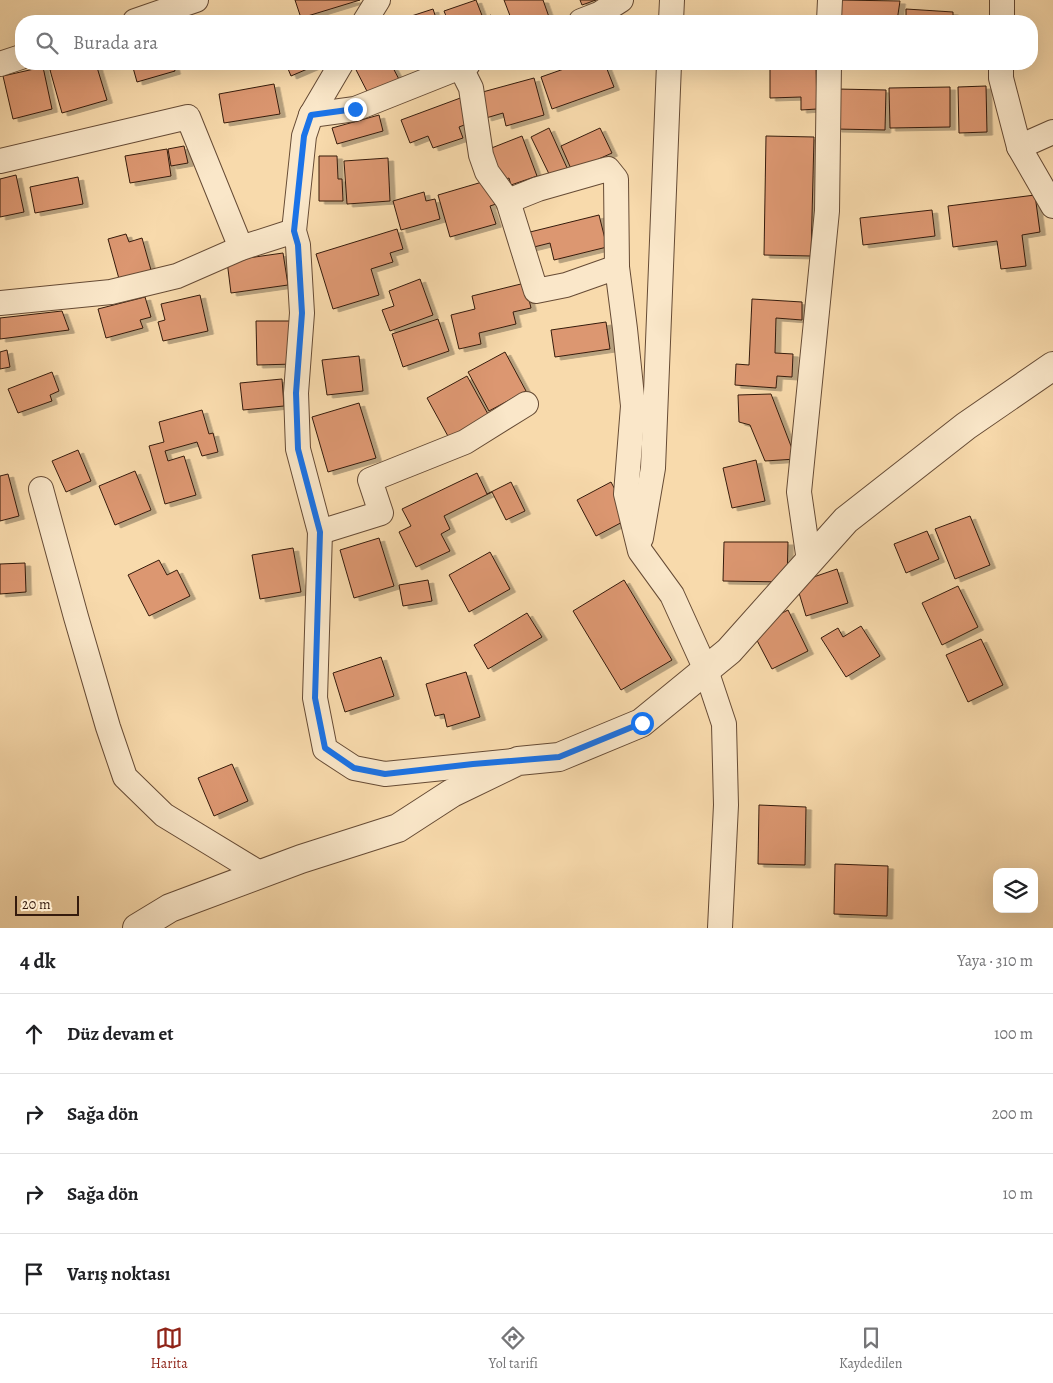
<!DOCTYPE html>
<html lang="tr">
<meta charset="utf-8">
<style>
:root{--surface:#fff;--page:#f6f6f6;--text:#202124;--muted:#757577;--line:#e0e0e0;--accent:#8f2418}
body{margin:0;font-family:Alegreya,serif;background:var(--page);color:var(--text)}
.controls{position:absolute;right:15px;bottom:15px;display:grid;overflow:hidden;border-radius:10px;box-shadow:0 5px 20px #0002}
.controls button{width:45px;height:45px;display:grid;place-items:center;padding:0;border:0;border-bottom:1px solid var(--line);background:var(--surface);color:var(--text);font:25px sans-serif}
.scale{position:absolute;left:15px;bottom:12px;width:64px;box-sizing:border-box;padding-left:5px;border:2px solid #351b0d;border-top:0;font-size:14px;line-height:18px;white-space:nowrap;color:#351b0d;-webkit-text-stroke:4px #fae7c9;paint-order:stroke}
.stop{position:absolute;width:15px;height:15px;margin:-11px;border:4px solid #1a73e8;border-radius:50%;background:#fff}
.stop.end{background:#1a73e8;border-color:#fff;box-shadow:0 1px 5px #0008}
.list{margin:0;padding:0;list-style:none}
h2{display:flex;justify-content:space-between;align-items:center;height:65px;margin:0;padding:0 20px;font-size:21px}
h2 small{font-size:16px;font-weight:400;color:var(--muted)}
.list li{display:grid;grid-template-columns:32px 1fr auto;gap:15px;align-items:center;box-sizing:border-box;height:80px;padding:0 20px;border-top:1px solid var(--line)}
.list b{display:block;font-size:19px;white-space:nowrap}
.list em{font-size:16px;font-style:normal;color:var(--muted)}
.icon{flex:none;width:28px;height:28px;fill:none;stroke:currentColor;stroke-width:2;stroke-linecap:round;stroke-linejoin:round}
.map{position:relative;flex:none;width:1053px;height:928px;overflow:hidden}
.search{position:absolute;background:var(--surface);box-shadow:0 5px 20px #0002;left:15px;right:15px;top:15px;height:55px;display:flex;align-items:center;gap:12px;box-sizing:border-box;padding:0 18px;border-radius:20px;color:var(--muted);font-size:19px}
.sheet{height:385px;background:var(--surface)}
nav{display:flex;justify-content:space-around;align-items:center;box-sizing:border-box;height:70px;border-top:1px solid var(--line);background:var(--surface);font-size:14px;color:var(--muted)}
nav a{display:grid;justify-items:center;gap:2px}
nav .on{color:var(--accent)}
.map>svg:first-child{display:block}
</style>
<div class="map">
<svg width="1053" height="928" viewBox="0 0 1053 928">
<defs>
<filter id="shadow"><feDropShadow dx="5.5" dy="3" stdDeviation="0" flood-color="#0004"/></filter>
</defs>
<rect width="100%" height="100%" fill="#f8daac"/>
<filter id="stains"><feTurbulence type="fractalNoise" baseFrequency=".004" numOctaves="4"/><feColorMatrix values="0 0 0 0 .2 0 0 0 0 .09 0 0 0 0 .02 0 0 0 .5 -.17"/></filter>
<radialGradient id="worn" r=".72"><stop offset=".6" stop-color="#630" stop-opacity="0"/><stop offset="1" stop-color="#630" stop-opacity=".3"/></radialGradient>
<g fill="#dc9771" stroke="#351b0d" filter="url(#shadow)">
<path d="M295 0H360L301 18Z"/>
<path d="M476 0 483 18 491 15 493 21H448L444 11Z"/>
<path d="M504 0H543L549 17 539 21H512Z"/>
<path d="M580 0H596L582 5Z"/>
<path d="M840 0 900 1 897 21H837Z"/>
<path d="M433 9 437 21H396Z"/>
<path d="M906 9 953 12V21H906Z"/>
<path d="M71 64H96L107 100 62 113 50 70Z"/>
<path d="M132 64H173L175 71 137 82Z"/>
<path d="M286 64H319L291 76Z"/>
<path d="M353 64H391L402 85 372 101Z"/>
<path d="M578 64H605L614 87 552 109 541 77Z"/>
<path d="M816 66 817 109 801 110V97L770 98V67Z"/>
<path d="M43 67 52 109 13 119 3 76Z"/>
<path d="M534 78 544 115 506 126 503 113 486 118 479 93Z"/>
<path d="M274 84 280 114 224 123 219 94Z"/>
<path d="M986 86 987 132 959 133 958 87Z"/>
<path d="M950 87V127L890 128 889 88Z"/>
<path d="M837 89 886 90 885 130 836 129Z"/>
<path d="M463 97 472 122 459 127 463 138 433 148 428 136 410 143 401 120Z"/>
<path d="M379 115 383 131 337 144 332 128Z"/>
<path d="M549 128 568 170 551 178 531 137Z"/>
<path d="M600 128 612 153 572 171 561 146Z"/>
<path d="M522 136 537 176 511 185 509 178 501 181 489 149Z"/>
<path d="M766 136 814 137 811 256 764 255Z"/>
<path d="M184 146 188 163 171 166 168 149Z"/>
<path d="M167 149 171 176 130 183 125 156Z"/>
<path d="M319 156H337L338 179H342L343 201H319Z"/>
<path d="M388 158 390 201 347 204 344 161Z"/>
<path d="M16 175 24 212 0 217V179Z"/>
<path d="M78 177 83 204 35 213 30 187Z"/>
<path d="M489 180 496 204 490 206 496 224 450 237 438 195Z"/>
<path d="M424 192 426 201 435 199 440 219 401 230 393 201Z"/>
<path d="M1035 195 1040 232 1022 235 1026 266 1001 269 997 241 953 247 948 206Z"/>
<path d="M932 210 935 236 863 245 860 218Z"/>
<path d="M599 215 607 247 554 260 550 243 530 248 526 233Z"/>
<path d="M397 229 403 249 390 253 393 262 371 269 379 295 333 309 316 254Z"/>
<path d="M126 234 129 242 142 238 153 277 121 286 108 239Z"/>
<path d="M283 253 288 285 231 293 227 261Z"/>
<path d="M420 279 433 315 390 331 382 310 394 306 389 291Z"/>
<path d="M525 283 531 308 513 312 516 324 479 333 481 344 459 349 451 315 475 309 472 296Z"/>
<path d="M200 295 208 331 163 341 158 322 165 320 161 304Z"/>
<path d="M145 297 151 317 140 320 143 328 106 338 98 309Z"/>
<path d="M752 299 802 302V320L776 318 775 353 793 354 792 377 777 376 776 388 735 385 736 364 749 365Z"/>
<path d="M62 311 69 330 0 339V318Z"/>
<path d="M438 319 449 351 403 367 392 334Z"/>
<path d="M256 321H294L295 364 257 365Z"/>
<path d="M606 322 610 349 555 357 551 330Z"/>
<path d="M7 350 10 367 0 369V352Z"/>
<path d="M505 352 526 391 489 411 468 372Z"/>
<path d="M359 356 363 391 327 395 322 360Z"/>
<path d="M52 372 59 391 50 395 52 401 18 413 8 389Z"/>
<path d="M467 376 489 416 449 438 427 398Z"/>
<path d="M282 379 284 406 243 410 240 383Z"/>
<path d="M771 394 796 459 765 461 750 425 739 422 738 395Z"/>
<path d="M359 403 376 458 328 472 312 417Z"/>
<path d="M202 410 209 434 213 433 218 452 202 456 197 442 165 451 168 461 184 456 196 495 165 504 149 446 164 442 159 422Z"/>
<path d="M78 450 91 481 66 492 52 461Z"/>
<path d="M756 460 765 501 732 508 723 468Z"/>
<path d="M135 471 151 510 115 525 99 486Z"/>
<path d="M477 473 487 494 511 482 525 511 506 520 492 492 444 516 450 529 441 534 450 551 416 567 399 532 411 526 402 509Z"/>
<path d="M8 474 19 516 0 521V476Z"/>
<path d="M611 482 630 518 596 536 577 500Z"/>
<path d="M970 516 990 565 955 579 935 529Z"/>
<path d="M927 531 939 559 906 573 894 544Z"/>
<path d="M379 538 394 586 354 598 340 550Z"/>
<path d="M724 542H788L787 582 723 581Z"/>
<path d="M293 548 301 592 260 599 252 555Z"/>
<path d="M490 552 510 589 469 612 449 575Z"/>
<path d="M159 560 167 575 177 570 190 596 149 616 128 575Z"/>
<path d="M25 563 26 592 0 594V564Z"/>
<path d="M837 569 848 603 806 616 796 583Z"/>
<path d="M428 580 432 601 403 606 399 585Z"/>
<path d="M624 580 672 660 621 690 573 611Z"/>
<path d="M958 586 978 627 942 645 922 603Z"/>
<path d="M788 610 808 651 772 669 751 629Z"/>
<path d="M527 613 542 637 488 669 474 645Z"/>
<path d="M861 626 880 656 846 677 821 638 838 628 843 637Z"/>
<path d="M981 639 1003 685 968 702 946 655Z"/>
<path d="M381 657 394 696 345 712 333 673Z"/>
<path d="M466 672 480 717 447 727 444 714 435 716 426 684Z"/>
<path d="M232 764 248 801 214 816 198 778Z"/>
<path d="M759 805 806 807 805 865 758 864Z"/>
<path d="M835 864 888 866 887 916 834 914Z"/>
</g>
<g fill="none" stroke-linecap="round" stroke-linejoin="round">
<g stroke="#664b35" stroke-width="26">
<g id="minor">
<path d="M1002 0V21"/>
<path d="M135 21 196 0"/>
<path d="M365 21 378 0"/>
<path d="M581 21 599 14 621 0"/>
<path d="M671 21 672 0"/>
<path d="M829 21 830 0"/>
<path d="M0 64 21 57"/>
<path d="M468 64 355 109 311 115 304 136 294 231 298 245 302 313 296 393 298 449 320 532 315 698 325 749 354 768 385 774 512 761"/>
<path d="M1001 64V78L1019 147 1053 206"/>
<path d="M460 66 471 88 481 155 487 172 508 201 538 189 608 169 616 179 617 267 625 329 633 406 626 494 640 551 672 595 706 670 724 724 726 805 720 928"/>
<path d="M311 115 341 64"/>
<path d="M1019 147 1053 132"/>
<path d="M0 161 188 117 241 248"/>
<path d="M508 201 536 291 566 285 617 267"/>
<path d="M0 303 111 292 177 276 241 248 294 231"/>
<path d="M41 489 76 617 108 727 125 777 164 815 261 874"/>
<path d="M320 532 381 513 370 480 465 442 526 404"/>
<path d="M641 538 653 468 669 64"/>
<path d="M809 561 799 492 827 211 829 64"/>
</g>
</g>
<g stroke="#664b35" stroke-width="30">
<path id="tertiary" d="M137 928 170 908 301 859 398 828 452 793 518 761 559 757 641 723 729 651 846 520 966 426 1053 366"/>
</g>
<use href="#minor" stroke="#fae7c9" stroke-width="24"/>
<use href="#tertiary" stroke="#fae7c9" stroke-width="28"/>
</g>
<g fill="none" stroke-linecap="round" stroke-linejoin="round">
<path stroke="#1a73e8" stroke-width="6" d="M355 109 311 115 304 136 294 231 298 245 302 313 296 393 298 449 320 532 315 698 325 748 354 768 385 774 473 764 559 757 642 723"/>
</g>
<rect width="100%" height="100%" filter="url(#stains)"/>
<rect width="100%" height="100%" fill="url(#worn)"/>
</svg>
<div class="controls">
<button><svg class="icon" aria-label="layers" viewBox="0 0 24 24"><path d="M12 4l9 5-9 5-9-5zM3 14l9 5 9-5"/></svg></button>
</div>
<div class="scale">20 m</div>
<div class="stop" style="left:642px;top:723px"></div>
<div class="stop end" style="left:355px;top:109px"></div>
<div class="search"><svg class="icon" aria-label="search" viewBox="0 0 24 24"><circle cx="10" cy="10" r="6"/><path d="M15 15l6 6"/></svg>Burada ara</div>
</div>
<section class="sheet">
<h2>4 dk<small>Yaya · 310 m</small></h2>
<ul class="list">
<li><svg class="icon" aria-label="ahead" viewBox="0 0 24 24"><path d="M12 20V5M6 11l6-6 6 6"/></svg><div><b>Düz devam et</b></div><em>100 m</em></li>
<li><svg class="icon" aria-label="right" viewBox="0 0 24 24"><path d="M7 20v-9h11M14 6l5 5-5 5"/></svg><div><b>Sağa dön</b></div><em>200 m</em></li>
<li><svg class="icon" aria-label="right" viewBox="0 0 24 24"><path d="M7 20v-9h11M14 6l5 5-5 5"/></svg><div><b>Sağa dön</b></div><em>10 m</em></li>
<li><svg class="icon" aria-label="arrive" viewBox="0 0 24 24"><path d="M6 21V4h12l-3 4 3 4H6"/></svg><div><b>Varış noktası</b></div></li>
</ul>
</section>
<nav>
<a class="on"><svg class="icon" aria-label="map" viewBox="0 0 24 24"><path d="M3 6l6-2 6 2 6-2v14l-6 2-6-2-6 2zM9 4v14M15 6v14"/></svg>Harita</a>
<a><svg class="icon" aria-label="directions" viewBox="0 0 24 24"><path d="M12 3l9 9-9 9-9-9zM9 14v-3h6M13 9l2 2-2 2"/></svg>Yol tarifi</a>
<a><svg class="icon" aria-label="saved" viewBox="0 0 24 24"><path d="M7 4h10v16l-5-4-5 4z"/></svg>Kaydedilen</a>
</nav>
